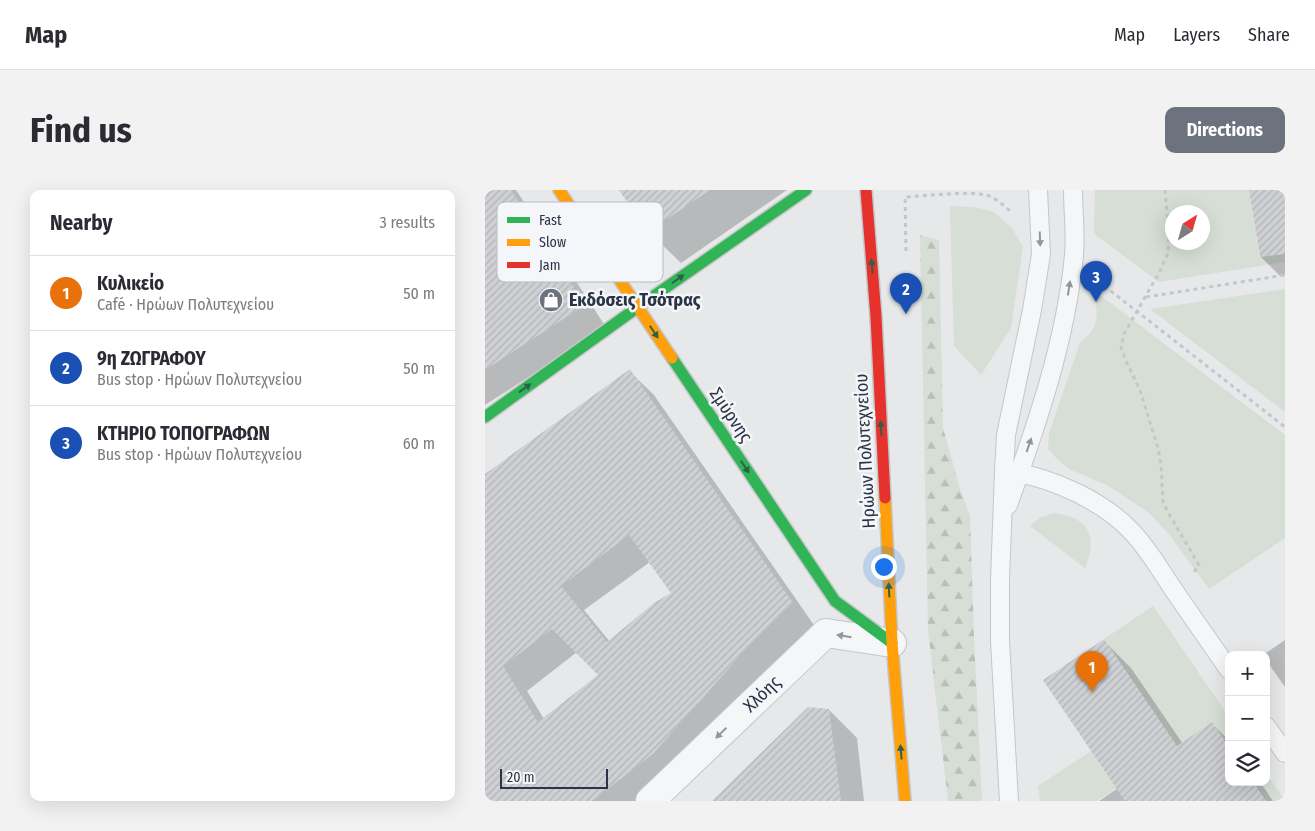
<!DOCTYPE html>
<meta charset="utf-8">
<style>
:root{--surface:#fff;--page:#f2f2f3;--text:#2b2b33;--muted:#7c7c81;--line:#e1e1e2;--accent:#6c737f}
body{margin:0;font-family:"Fira Sans Condensed",sans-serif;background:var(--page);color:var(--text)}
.controls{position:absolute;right:15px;bottom:15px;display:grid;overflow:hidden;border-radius:10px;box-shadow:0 5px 20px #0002}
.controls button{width:45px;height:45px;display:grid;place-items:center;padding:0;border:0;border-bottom:1px solid var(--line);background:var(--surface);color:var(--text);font:25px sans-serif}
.compass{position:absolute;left:680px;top:15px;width:45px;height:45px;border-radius:50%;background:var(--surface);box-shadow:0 5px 20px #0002;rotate:37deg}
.scale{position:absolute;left:15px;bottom:12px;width:108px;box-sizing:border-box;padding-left:5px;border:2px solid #2b3445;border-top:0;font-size:14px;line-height:18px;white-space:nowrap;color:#2b3445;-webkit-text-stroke:4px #f4f6f9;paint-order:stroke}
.you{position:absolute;left:398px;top:376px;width:18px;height:18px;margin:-12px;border:4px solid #fff;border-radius:50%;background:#1a73e8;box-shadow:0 0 0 8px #1a73e833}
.badge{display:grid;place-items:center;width:32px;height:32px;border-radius:50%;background:var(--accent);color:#fff;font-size:16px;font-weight:700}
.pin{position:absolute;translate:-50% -41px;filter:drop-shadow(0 1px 2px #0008)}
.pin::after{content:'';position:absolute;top:26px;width:18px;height:15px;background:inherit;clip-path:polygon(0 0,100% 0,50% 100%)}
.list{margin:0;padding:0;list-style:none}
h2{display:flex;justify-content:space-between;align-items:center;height:65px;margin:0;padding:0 20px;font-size:21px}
h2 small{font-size:16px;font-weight:400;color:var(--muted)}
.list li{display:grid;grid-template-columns:32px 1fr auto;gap:15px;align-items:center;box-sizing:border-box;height:75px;padding:0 20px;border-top:1px solid var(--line)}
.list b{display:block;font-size:19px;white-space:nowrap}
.list p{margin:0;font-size:16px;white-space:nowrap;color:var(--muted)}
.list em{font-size:16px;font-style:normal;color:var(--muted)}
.icon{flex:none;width:28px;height:28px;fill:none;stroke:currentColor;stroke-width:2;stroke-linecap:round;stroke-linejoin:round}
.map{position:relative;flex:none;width:800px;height:611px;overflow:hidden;border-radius:10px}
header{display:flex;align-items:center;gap:30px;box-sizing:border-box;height:70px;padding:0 25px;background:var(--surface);border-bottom:1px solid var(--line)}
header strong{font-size:24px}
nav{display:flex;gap:28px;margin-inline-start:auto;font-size:18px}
.intro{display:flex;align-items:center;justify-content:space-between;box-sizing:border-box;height:120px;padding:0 30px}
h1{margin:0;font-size:35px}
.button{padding:12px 22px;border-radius:10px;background:var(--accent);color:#fff;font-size:18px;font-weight:700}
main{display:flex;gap:30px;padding:0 30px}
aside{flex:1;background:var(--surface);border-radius:10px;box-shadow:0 5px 20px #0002}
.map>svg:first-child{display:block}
</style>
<header>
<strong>Map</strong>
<nav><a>Map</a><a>Layers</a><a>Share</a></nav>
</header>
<div class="intro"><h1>Find us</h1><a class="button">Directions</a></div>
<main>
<aside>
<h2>Nearby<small>3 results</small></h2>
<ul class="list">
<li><span class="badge" style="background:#e8710a">1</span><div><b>Κυλικείο</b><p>Café · Ηρώων Πολυτεχνείου</p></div><em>50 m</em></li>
<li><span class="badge" style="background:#1a4fb4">2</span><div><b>9η ΖΩΓΡΑΦΟΥ</b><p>Bus stop · Ηρώων Πολυτεχνείου</p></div><em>50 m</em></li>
<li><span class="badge" style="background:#1a4fb4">3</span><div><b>ΚΤΗΡΙΟ ΤΟΠΟΓΡΑΦΩΝ</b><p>Bus stop · Ηρώων Πολυτεχνείου</p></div><em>60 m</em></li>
</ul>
</aside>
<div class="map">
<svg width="800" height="611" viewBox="0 0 800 611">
<defs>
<pattern id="forest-firs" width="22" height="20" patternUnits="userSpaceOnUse" patternTransform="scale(1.25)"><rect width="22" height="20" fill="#d6ded6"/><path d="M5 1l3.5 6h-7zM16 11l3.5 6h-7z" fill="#b8bfb9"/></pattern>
<pattern id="building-hatch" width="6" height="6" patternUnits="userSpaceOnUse" patternTransform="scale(1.25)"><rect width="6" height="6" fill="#ced0d3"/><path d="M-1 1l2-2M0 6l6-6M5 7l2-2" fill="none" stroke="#b1b3b6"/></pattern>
</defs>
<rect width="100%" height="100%" fill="#e6e8ea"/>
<g fill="#d6ded6" fill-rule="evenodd">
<path d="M610 0H764L774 67 800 64V72L674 92 609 44ZM688 22H718V52H688Z"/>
<path d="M465 16 488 17 509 22 527 38 538 57 526 138 496 185 469 156Z"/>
<path d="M607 99 800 245V348L724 399 684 344 663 322 622 295 584 279 572 269 563 259 564 243 595 153C616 137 614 122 607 99Z"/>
<path d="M800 99V222L665 119Z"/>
<path d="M568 323C604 327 613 345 600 378L545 336 555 328Z"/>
<path d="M668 416 744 527V557L727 532 692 556 619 449Z"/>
<path d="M606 561 631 598 612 611H555L553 596Z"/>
<path d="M781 583 800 610V611H781L768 592H781Z"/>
</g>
<path fill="url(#forest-firs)" d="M435 45 454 50 458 238 475 299 485 326 489 447 497 611H463L443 440Z"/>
<g fill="#0003" fill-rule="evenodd">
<path d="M0 0H31L121 137 0 215Z"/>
<path d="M135 0H302L196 73 164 42Z"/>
<path d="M765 0H800V85L795 86 776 67Z"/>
<path d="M144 181 169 205 331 438 163 611H0V286ZM165 372 188 404 125 452 99 420ZM92 462 115 485 59 529 42 501Z"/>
<path d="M800 450V497L781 470V465H778Z"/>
<path d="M619 451 646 478 698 554 727 534 744 550V592H775L788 611H614L633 598Z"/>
<path d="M344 520 372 548 379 611H228Z"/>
</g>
<g fill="url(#building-hatch)" fill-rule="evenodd">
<path d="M0 0H26L100 115 0 180Z"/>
<path d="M134 0H225L163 42Z"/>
<path d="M764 0H800V64L775 67Z"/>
<path d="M145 179 308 413 262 458 168 564 107 611H0V284ZM144 345 186 403 169 413 122 452 76 396ZM67 439 113 485 53 532 18 476Z"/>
<path d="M619 449 692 556 727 532 744 557V592H768L781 611H640L558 490Z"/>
<path d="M323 517 344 519 356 611H227Z"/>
</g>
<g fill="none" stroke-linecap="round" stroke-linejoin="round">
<g stroke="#c4c6c8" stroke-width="20">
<g id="lane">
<path d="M525 282C567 287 620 312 648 343 663 359 674 378 686 396 705 424 725 452 744 480"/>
<path d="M523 315C552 234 581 150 589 65 591 44 588 21 588 0"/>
<path d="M781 536 800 563"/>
<path d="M524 611 515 451V390L519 281 521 245 547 120 556 64 553 0"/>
</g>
</g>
<g stroke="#c4c6c8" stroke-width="30">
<path id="street" d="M165 611 341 443 407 453"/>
</g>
<g stroke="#c4c6c8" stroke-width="14">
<g id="fast">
<path d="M187 168 350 411 407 453"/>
<path d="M0 227 153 117 321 0"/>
</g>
</g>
<g stroke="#c4c6c8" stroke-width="14">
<g id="slow">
<path d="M74 0 187 168"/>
<path d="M400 308 407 453 420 611"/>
</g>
</g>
<g stroke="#c4c6c8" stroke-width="14">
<path id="jam" d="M381 0 391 127 400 308"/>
</g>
<g stroke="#c5c6ca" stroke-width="3" stroke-dasharray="4 4" stroke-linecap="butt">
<path d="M680 0 684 45 683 63 675 81 639 144 636 157 640 169 655 200 673 258 676 274 678 312 684 324 714 375 709 382"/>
<path d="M421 61 420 7C439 6 489 0 504 6 513 10 520 16 527 23"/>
<path d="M613 91 800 237"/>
<path d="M661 107 800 85"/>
</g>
<use href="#lane" stroke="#f5f6f7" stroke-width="18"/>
<use href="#street" stroke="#f5f6f7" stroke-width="28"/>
<use href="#fast" stroke="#30b455" stroke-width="11"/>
<use href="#slow" stroke="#ff9f0a" stroke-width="11"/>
<use href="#jam" stroke="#e5322d" stroke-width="11"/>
</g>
<defs><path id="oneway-solid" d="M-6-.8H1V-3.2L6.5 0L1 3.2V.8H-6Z" transform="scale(1.25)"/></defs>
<g fill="#90959e">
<use href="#oneway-solid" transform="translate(555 49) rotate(88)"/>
<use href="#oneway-solid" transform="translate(584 98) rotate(-81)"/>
<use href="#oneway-solid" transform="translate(544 255) rotate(-71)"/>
<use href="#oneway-solid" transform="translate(359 446) rotate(-171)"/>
<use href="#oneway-solid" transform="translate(236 543) rotate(136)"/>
</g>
<g fill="#2d614b">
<use href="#oneway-solid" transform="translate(387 76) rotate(-94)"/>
<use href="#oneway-solid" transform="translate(193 89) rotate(-35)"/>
<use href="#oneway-solid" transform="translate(169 142) rotate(56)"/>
<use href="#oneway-solid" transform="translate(40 198) rotate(-36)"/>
<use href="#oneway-solid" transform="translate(396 238) rotate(-93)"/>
<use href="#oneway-solid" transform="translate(260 277) rotate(56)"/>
<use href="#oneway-solid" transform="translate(404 400) rotate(-93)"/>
<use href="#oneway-solid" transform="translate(416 562) rotate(-95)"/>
</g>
<defs>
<g id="shop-disc" transform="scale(1.25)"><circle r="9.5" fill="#6c737f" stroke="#f4f6f9"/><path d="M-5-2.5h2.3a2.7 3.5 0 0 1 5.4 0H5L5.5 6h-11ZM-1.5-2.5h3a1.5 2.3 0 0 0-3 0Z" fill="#fff"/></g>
</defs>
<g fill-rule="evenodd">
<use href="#shop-disc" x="66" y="110"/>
</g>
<g text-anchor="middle" stroke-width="5" stroke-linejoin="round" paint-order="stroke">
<g font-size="18" font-weight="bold" fill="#2b3445" stroke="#f4f6f9" text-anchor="start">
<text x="84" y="116">Εκδόσεις Τσότρας</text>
</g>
<g font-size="18" fill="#2b3445" stroke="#f4f6f9">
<text transform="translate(246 225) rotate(56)" y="6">Σμύρνης</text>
<text transform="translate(380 261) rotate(-93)" y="6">Ηρώων Πολυτεχνείου</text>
<text transform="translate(277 504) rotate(-44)" y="6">Χλόης</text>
</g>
</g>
<rect x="12" y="12" width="166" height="80" rx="8" fill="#f4f6f9" stroke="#b8bcc3" stroke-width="1"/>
<rect x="22" y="27" width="23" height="6" fill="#30b455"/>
<rect x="22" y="49" width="23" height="7" fill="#ff9f0a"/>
<rect x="22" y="72" width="23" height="6" fill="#e5322d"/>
<g font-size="14" fill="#2b3445">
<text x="54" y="35">Fast</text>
<text x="54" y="57">Slow</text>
<text x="54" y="80">Jam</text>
</g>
</svg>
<div class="controls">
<button>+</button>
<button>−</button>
<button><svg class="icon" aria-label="layers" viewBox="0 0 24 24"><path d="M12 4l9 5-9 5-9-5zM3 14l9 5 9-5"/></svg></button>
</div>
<svg class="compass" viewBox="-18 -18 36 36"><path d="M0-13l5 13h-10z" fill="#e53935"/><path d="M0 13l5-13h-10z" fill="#7c7c81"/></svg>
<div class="scale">20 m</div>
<div class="you"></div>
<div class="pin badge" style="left:607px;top:502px;background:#e8710a">1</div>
<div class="pin badge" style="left:421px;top:124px;background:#1a4fb4">2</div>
<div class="pin badge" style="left:611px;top:112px;background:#1a4fb4">3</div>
</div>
</main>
